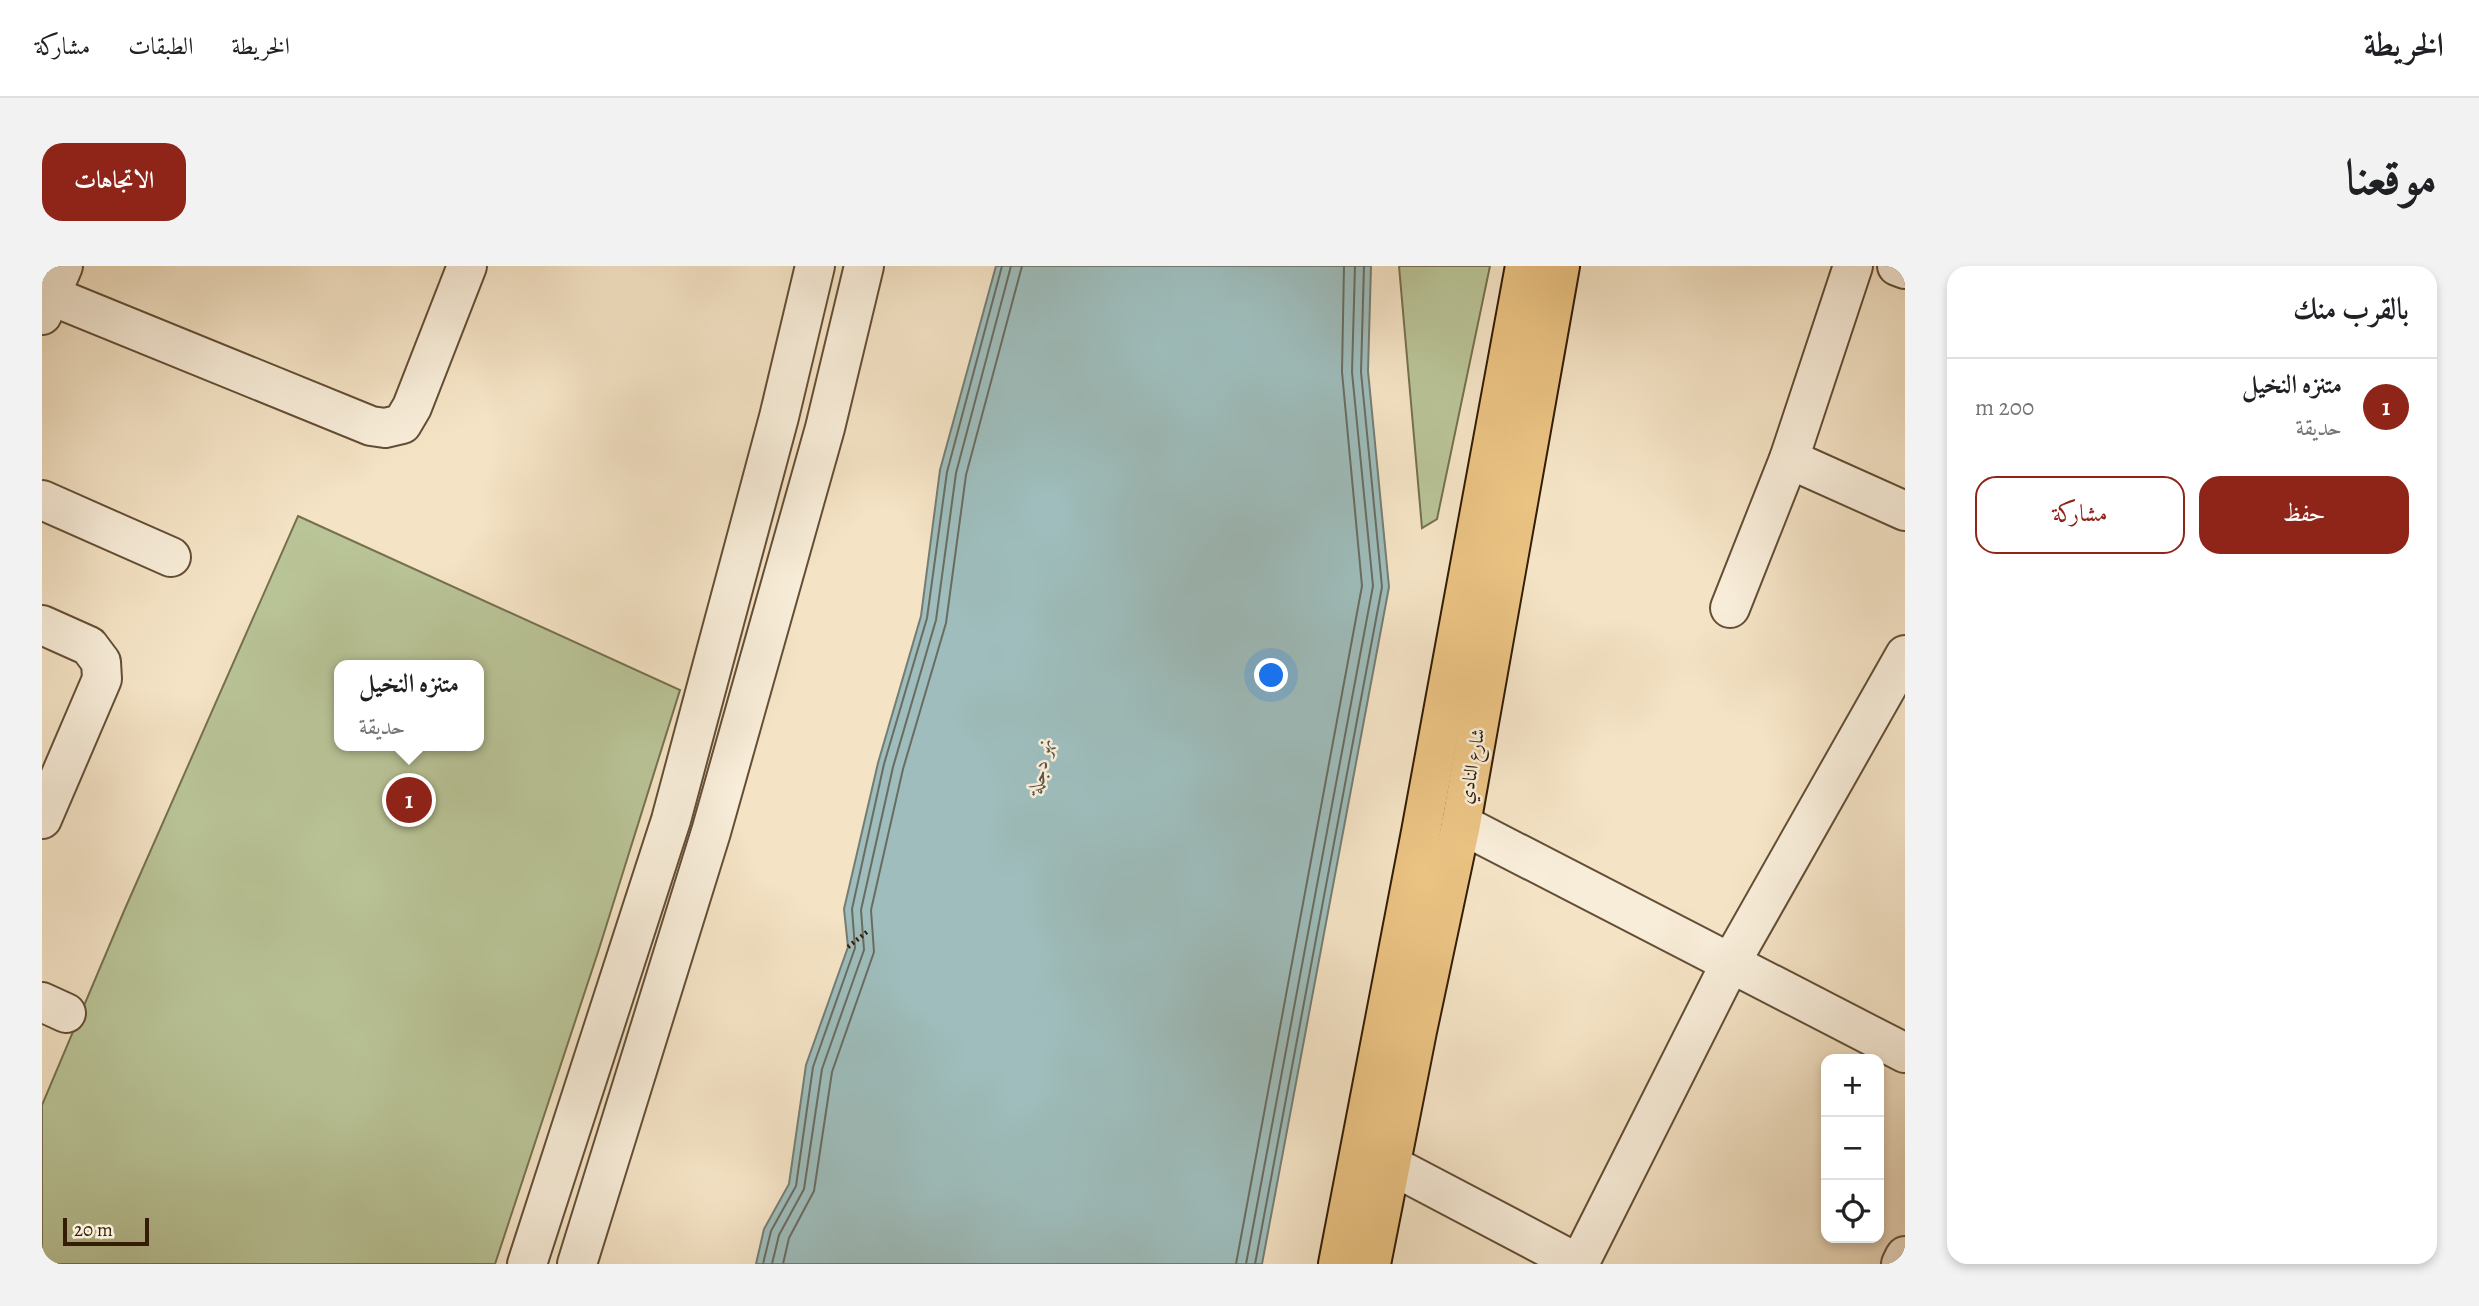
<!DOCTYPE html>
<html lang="ar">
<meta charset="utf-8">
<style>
:root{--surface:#fff;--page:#f2f2f2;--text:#202124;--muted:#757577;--line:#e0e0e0;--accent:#8f2418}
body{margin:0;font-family:Alegreya,Amiri,serif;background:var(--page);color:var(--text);direction:rtl}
.controls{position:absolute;right:21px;bottom:21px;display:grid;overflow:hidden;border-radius:14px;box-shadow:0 4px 10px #0003}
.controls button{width:63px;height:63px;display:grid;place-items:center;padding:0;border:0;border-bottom:2px solid var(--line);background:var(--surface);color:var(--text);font:35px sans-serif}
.scale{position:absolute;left:21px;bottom:18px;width:86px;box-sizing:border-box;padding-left:7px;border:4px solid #341c06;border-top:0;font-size:19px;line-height:24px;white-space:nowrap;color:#341c06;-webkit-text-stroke:5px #f8edd9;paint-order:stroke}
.you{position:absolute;left:1230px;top:410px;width:24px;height:24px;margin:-18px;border:5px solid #fff;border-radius:50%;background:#1a73e8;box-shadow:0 0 0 10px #1a73e833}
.badge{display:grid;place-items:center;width:46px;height:46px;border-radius:50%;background:var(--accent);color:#fff;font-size:23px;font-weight:700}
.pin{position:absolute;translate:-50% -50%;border:4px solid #fff;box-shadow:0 2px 7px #0006}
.popup{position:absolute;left:292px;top:394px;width:150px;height:91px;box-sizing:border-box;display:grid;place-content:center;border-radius:14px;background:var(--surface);filter:drop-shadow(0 2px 5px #0005);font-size:23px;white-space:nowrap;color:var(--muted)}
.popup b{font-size:26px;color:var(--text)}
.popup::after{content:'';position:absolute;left:50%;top:100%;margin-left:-14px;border:14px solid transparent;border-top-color:var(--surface)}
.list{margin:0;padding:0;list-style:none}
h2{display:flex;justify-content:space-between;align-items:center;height:91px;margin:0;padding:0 28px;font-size:30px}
h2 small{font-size:23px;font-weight:400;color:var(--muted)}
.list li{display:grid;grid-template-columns:46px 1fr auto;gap:21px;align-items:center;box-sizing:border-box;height:98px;padding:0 28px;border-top:2px solid var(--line)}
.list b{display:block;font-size:26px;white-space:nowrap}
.list p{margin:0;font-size:23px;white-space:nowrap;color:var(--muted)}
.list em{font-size:23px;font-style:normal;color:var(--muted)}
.actions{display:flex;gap:14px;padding:21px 28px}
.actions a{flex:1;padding:16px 0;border:2px solid var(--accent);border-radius:21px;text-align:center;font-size:24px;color:var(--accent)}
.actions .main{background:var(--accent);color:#fff}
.icon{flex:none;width:38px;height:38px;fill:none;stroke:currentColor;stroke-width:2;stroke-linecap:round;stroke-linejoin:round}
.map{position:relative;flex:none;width:1863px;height:998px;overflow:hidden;direction:ltr;border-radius:21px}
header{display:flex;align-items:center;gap:42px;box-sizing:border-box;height:98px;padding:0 35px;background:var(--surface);border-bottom:2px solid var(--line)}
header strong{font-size:33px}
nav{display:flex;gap:38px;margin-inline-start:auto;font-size:24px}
.intro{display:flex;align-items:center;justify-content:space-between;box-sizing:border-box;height:168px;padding:0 42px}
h1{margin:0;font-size:49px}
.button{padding:18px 32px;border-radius:21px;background:var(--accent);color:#fff;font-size:24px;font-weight:700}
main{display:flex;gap:42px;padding:0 42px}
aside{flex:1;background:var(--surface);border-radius:21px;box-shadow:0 4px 10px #0003}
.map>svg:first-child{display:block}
</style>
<header>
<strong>الخريطة</strong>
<nav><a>الخريطة</a><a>الطبقات</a><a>مشاركة</a></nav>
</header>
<div class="intro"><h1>موقعنا</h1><a class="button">الاتجاهات</a></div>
<main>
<aside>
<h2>بالقرب منك<small></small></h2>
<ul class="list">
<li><span class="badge">1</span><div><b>متنزه النخيل</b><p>حديقة</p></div><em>200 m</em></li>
</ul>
<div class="actions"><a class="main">حفظ</a><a>مشاركة</a></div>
</aside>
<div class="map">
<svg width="1863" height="998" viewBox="0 0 1863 998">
<rect width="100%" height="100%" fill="#f4e3c5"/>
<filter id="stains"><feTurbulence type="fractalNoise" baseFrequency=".00286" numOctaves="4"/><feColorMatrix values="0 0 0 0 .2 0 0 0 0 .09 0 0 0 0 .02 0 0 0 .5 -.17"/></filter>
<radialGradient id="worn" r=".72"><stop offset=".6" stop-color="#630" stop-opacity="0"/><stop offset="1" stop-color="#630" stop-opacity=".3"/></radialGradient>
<g fill="#b9c497" stroke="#76704e" stroke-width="2" fill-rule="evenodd">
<path d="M1357 0H1448L1395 253 1380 262Z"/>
<path d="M256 250 638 424 557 683 453 998H0V839L82 645ZM297 399H437V480H297Z"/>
</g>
<path fill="#9ebdbc" stroke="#747d73" stroke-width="2" d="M954 0H1329L1326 105 1347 321 1220 998H714L722 963 747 918 764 799 806 681 802 643 836 497 879 350 898 204Z"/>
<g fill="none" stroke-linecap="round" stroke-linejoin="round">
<g stroke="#696c61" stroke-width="2">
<path d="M721 998 729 965 754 920 771 801 813 682 810 643 842 498 885 352 905 206 960 0"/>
<path d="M730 998 737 969 762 923 780 803 822 684 819 644 851 501 894 354 914 207 969 0"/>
<path d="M741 998 747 972 772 925 790 806 832 686 829 644 861 503 904 357 924 209 980 0"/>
<path d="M1194 998 1320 320 1300 106 1302 0"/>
<path d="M1204 998 1331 320 1310 106 1313 0"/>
<path d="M1213 998 1340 321 1319 106 1322 0"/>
</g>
<g stroke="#644e36" stroke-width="42">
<g id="minor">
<path d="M1855 0 1863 3"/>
<path d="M0 26 329 160 343 162 360 158 370 141 425 0"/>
<path d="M0 49 21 0"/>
<path d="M1747 193 1863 245"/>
<path d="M0 234 129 291"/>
<path d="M1688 342 1747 193 1811 0"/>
<path d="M0 359 47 380 59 396 60 413 0 553"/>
<path d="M1419 558 1863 787"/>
<path d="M0 736 24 747"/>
<path d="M1349 899 1537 998"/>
<path d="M485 998 629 554 737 151 773 0"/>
<path d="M535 998 669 566 783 162 822 0"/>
<path d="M1537 998 1689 696 1863 389"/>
<path d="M1859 998 1863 990"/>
</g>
</g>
<g stroke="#341c06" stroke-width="42">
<g id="major">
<path d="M1296 998 1379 566 1483 0"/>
<path d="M1329 998 1375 765 1419 558 1518 0"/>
</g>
</g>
<path stroke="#341c06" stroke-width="4.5" stroke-dasharray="2 3.5" stroke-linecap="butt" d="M806 681 826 665"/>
<use href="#minor" stroke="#f8edd9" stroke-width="38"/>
<use href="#major" stroke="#eac282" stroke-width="38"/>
</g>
<g text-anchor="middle" stroke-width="5" stroke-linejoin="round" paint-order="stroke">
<g font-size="19" fill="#341c06" stroke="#f8edd9">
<text transform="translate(1429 500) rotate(-80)" y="7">شارع النادي</text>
</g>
<g font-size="21" font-style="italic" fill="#595446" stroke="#f8edd9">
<text transform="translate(998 500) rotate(-80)" y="7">نهر دجلة</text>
</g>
</g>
<rect width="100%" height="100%" filter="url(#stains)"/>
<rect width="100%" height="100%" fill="url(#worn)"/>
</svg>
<div class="controls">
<button>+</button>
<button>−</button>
<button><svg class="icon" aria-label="locate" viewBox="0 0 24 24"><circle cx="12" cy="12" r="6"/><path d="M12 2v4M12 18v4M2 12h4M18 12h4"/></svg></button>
</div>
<div class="scale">20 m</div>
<div class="you"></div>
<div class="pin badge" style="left:367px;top:534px">1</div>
<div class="popup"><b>متنزه النخيل</b>حديقة</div>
</div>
</main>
